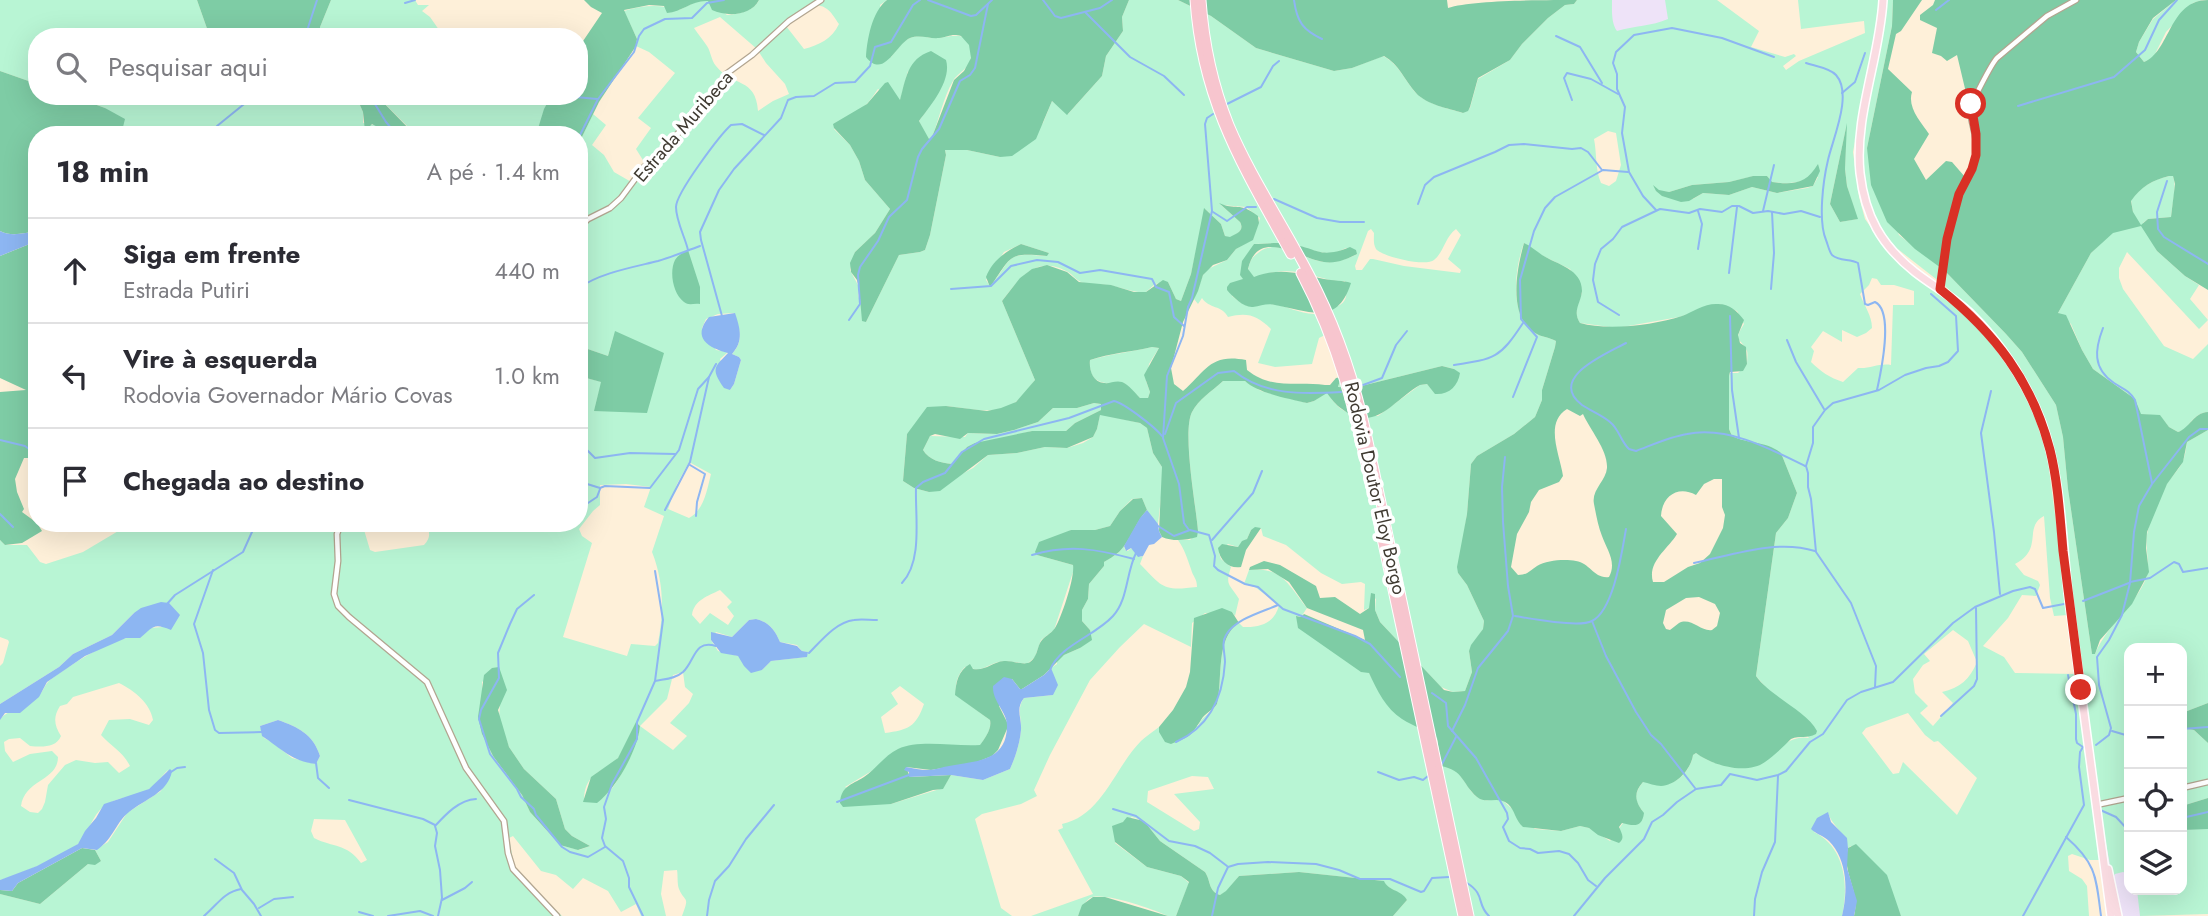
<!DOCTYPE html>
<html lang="pt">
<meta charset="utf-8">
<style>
:root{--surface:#fff;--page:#f7f7f7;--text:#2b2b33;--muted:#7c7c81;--line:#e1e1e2}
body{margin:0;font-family:Jost,sans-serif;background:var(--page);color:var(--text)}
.controls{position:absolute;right:21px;bottom:21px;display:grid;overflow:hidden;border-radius:14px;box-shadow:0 7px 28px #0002}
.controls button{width:63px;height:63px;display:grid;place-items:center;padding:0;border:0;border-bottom:2px solid var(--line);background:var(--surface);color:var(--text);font:35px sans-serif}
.stop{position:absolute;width:21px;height:21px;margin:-16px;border:5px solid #d93025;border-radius:50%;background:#fff}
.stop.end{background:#d93025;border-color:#fff;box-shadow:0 2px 7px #0008}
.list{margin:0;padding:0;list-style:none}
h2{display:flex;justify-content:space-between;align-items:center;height:91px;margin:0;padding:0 28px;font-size:30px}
h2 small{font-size:23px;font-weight:400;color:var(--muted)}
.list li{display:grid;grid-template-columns:46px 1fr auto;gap:21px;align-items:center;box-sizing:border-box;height:105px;padding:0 28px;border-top:2px solid var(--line)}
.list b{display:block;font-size:26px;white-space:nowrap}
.list p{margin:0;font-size:23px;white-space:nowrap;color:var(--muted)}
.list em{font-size:23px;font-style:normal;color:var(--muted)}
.icon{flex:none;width:38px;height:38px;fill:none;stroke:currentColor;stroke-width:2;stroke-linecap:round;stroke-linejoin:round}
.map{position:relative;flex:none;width:2208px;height:916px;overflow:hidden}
.search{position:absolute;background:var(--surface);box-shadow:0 7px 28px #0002;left:28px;top:28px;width:560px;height:77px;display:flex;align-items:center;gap:18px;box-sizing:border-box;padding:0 24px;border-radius:28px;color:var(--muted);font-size:26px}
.panel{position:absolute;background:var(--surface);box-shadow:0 7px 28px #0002;left:28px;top:126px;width:560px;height:406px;border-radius:28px}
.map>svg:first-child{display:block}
</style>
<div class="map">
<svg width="2208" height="916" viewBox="0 0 2208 916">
<rect width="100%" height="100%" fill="#fef0d9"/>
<g fill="#eee3f8">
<path d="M1582 0H1667L1671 25 1601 34Z"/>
<path d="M2100 817H2110L2129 865V890H2144V916H2114Z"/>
</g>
<g fill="#b8f5d4" fill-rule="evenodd">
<path d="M0 0H197L210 37H37V84L0 71Z"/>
<path d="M331 0H415L418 5H429L422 11 430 17 444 37H320V27Z"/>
<path d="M700 0 708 1 727 15C739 14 754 11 759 0H887L880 5 891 57C896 51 902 41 910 38 919 34 927 38 937 38 951 37 973 28 971 56 971 68 958 72 953 81 943 98 939 120 932 137L928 140 919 121 927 110 908 71 900 101 878 89C873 96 869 103 862 108 850 117 844 114 834 129L850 145 859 161 865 180 890 209 875 233 855 252 850 270 859 287 858 295 866 322 899 255 920 252 925 250 930 235 946 155 945 150H967L1000 157 1043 123 1052 101 1068 114 1102 76 1106 56 1123 31 1122 17 1129 0H1178L1211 16 1256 48 1334 71 1352 68 1383 56C1399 64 1405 81 1416 93 1428 105 1448 108 1463 113L1470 108 1478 79 1510 60 1522 44 1548 18 1565 5 1574 4 1577 0H1612C1612 10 1611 23 1617 31 1634 26 1652 26 1668 19L1665 0H1717L1759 31 1751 47 1785 57 1794 54 1796 56 1783 66 1786 70 1799 61 1865 33 1864 21 1801 29 1798 0H1879V12L1853 152 1859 197 1865 219 1889 253 1968 315 2001 352 2016 375 2040 427 2048 461 2068 615 2054 616 2050 598 2044 516C2023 527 2044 549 2015 564L2024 575 2038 581 2040 585 2036 596 2022 595 2008 618 1983 646 2004 657 2015 673 2076 674 2102 860H2090L2072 854 2068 856 2069 871 2082 879 2087 886 2089 916H1901L1897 907 1851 846 1848 848C1846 833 1833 827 1828 813L1814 832C1845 847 1849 885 1842 916H1393L1407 900C1400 891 1388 890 1383 881L1299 872 1239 876 1226 892 1220 895C1208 891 1211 881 1205 872L1160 841 1144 821 1132 817 1120 824 1115 843 1147 867 1181 876 1189 883 1176 916H1168C1155 910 1103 891 1090 898 1085 901 1080 911 1078 916H1031L1093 894 1058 830 1063 828 1062 824C1102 816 1115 767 1141 741 1146 736 1153 732 1159 727V732L1198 726C1202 716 1211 713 1217 704 1223 679 1215 638 1239 623L1243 627C1260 628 1275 623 1279 605L1255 587 1244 584 1249 570C1282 566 1289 586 1307 608L1301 617 1297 616 1298 625 1369 673 1381 694 1437 738V751L1446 767C1465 769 1466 796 1484 800 1489 801 1495 799 1501 799L1535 829 1561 831 1580 826 1589 828 1610 841 1623 823 1642 810C1633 800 1635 791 1644 781 1650 782 1660 785 1667 784 1681 781 1691 768 1693 755L1696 753C1704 759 1712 762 1722 765 1730 767 1742 769 1750 767 1771 760 1786 733 1809 738L1756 676 1776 533 1788 518 1797 493 1781 453 1742 442 1732 436 1729 429V376L1730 373H1738L1747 364C1747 362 1748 353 1747 351 1741 337 1732 343 1744 324L1737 311 1720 304 1679 317 1617 328 1580 323C1573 313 1578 304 1582 293L1570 269 1541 255 1524 243C1515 267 1508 316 1535 333 1541 337 1549 337 1556 341L1555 347 1542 390V400L1535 417 1514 434 1477 456 1471 464 1467 514 1458 573 1467 585 1484 621 1483 629 1469 651 1472 672 1465 691 1453 692 1441 687 1380 622 1375 610 1376 598 1369 608 1364 610 1365 584 1361 582 1342 584 1321 573 1286 545 1263 536 1261 528 1251 530 1247 539 1238 547 1228 544 1219 553 1221 559 1231 567C1225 586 1229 583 1239 599L1235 616 1232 612 1205 613 1192 623 1191 647 1144 624 1120 647 1090 680 1050 755 1034 790 1037 796 1021 804 982 814 975 819 1001 908 1012 916H682C690 895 685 903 679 889 677 884 678 875 677 870L664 871 661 894 666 916H641L636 904 621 912 608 891 583 878 573 889 556 875 541 871 513 836 509 838 515 871 562 916H0V894L40 904 88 864 101 861 95 850 108 842 127 813 161 791 168 770C161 776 157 785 149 789 134 798 117 796 103 807 93 815 88 833 79 843 71 853 14 877 0 880V719C9 709 27 707 37 697 43 693 44 685 50 680 66 668 118 633 136 638L149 628 163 627 134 613 112 635 73 654 59 667 0 704V666L3 663 9 642 8 640 0 637V540L5 545H27L40 562 46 564 83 552 120 530 123 528V523H362L370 550 375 552 424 545C431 538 430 532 426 523H579V376L602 382 594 411 615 331 608 356 579 346V143L593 114 606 125 592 145 604 155 614 172 633 183 646 165 636 149 651 128 638 118 675 73 649 52 636 46 637 39 624 11C644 5 659 4 679 10ZM814 5C828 5 832 14 839 24 832 39 819 45 804 49L786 26ZM720 17 757 49 766 63 785 84 789 94 773 101 758 111C756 77 732 87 716 66 711 60 711 52 707 46 703 40 698 34 694 28ZM1846 128 1845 169 1847 186 1857 219 1840 222 1830 204ZM1608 131 1616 133 1621 165 1616 181 1609 186 1601 183C1595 169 1597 154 1594 139ZM1754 176H1767L1771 182C1780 183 1791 184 1801 181 1809 179 1809 176 1818 177L1813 186 1807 188 1777 193 1752 187 1729 195 1703 193 1693 199 1656 191 1669 192 1692 185 1729 182ZM1221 205 1246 207 1260 218 1253 239 1236 249 1227 260 1208 269 1203 275 1194 299 1198 304 1202 298C1209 309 1222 305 1228 317 1247 312 1257 315 1271 329L1258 363 1275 367 1312 364 1319 338 1329 333 1333 324H1337C1344 344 1346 367 1338 387L1353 388 1442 366 1454 369 1436 394 1427 384 1420 385 1378 416C1352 414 1342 417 1327 392L1314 401 1307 403 1261 391 1245 381H1223C1212 391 1198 400 1192 412 1182 431 1196 506 1198 531L1190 540H1178C1185 550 1187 558 1191 569 1193 577 1197 578 1197 587 1163 591 1163 588 1140 564L1143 556 1140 557 1131 548 1128 551 1125 550 1124 546 1118 553 1104 562V566L1089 584 1088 599 1082 610V621L1090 630 1080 648 1064 655 1057 660V664L1051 668 1055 682 1053 695 1024 698C1016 709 1022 718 1021 730 1020 743 1015 758 1010 769L983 780 951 775 943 788 891 804 845 787 875 769 888 756 980 746C985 738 992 729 990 720L956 695C955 684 957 675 965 667 983 672 983 667 998 662 1007 660 1019 663 1027 664L1035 657 1041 640 1054 630 1074 569 1073 565 1037 555 1071 530H1095L1110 526 1120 511 1132 499 1142 498 1149 515 1158 524 1163 480 1162 467 1153 453 1147 428 1140 423 1100 414 1097 429 1093 437 1083 443 1067 448 1045 447 1017 453 988 455 973 468 929 492 914 488 903 481 907 434 946 406C968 408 998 417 1017 401 1024 395 1029 387 1035 380L1002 301C1020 278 1036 254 1068 272 1073 275 1076 280 1081 282 1089 285 1100 284 1108 285 1121 287 1132 293 1146 292L1155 284 1168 282 1176 299 1181 301 1191 274 1205 209 1221 224 1225 236 1230 238C1236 234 1245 231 1240 222ZM1371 229 1374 233C1374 238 1373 244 1376 249 1383 257 1426 267 1434 260 1444 252 1445 237 1456 229L1461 235 1448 259 1461 270 1460 273 1404 266 1373 259H1370L1362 270H1356L1355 266 1368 231ZM1021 244 1049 253 1046 256C1003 252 1014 258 990 286L986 280 1004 252ZM1254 244C1265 244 1276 243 1287 244 1308 245 1324 261 1346 248L1357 254C1348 259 1335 263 1325 262 1305 261 1277 236 1258 253 1251 258 1249 263 1248 271L1254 278C1272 270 1292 269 1311 275 1323 278 1333 282 1345 281 1348 298 1347 304 1330 309 1325 310 1319 313 1314 314 1300 314 1285 305 1271 304 1249 302 1255 314 1232 296L1243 279ZM1872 278 1877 279 1881 285H1894L1914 291V305H1893L1891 365C1879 363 1870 369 1858 368L1843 382C1830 378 1820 371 1811 362L1814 351 1811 347 1823 331 1842 342V330L1857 337 1866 333 1872 328C1872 315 1864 306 1860 294L1869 285ZM734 313C740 329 744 341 732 354L739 357 741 360 734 384 730 390 720 359 728 352 716 350 702 328 706 319 718 314ZM689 462 711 474C707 490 704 510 689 518L668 509 677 484ZM626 484 651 487 644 507 664 516 652 552C664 582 664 612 658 643L655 646 631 644 627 656 563 637 592 543 582 536 579 529 593 511 600 505V485ZM720 590 732 602 727 607 734 616 728 625 710 613 700 624 692 615C694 600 708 596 720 590ZM756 619C769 622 775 630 780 642L797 645 802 651 808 652 806 657 771 661 762 670 738 656 718 651 711 640 716 632 732 637 749 620ZM1953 630 1968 641 1977 662C1970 679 1960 688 1942 692L1953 703 1933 726 1920 713 1928 706 1915 693 1913 679 1923 665 1930 661 1924 654ZM683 672 685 687 693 694 689 703 670 723 687 736 673 750 640 726 667 699 673 675ZM482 681 500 704 499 718 509 747 524 769 556 799 565 829 572 836 590 846 579 850 560 845 530 812 522 795 493 756 482 734ZM119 683C135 691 150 703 153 720L149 725 130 719 109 720 101 735C111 746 123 752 130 766L119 773 108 762 95 763 76 760 65 765 48 785 45 802 42 809 38 813 30 812 21 806C25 779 58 781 58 757L52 751 30 754 13 762 5 751 4 742 9 739 20 738 30 746C42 747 56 748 61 736 54 725 53 717 60 706L67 704 73 697ZM900 686 924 704C916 727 908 730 885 733L881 717 898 704 891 693ZM1908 713 1925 735 1934 742 1938 741 1977 778 1957 815 1903 762 1899 773 1893 774 1862 733 1866 728ZM278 720C298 727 313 734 320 756L316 764 292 758 272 742 264 738 260 726ZM637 722 640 726C639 741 618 787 605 795 599 798 590 800 584 802 584 771 603 774 619 757 627 747 630 733 637 722ZM1192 776 1208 777 1214 789 1174 794 1200 822 1199 829 1194 831 1147 802 1148 791ZM314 819 345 820 367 860 361 863C346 843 334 848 314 838L311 831Z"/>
<path d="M1884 0H1893L1892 26 1867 148 1899 235 1945 271 2006 334 2022 352 2056 405 2063 437 2068 489 2092 654H2095C2106 627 2131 609 2144 583 2153 566 2143 548 2148 530 2152 515 2159 498 2166 485 2171 477 2178 471 2182 463 2185 457 2186 449 2187 442L2208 430V703L2182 713V648H2129V874L2123 872 2115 874 2113 878 2112 875 2100 813 2073 610 2056 457 2046 426 2034 395 2020 367 1990 327 1945 286 1890 243 1869 212 1859 154Z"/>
<path d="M2176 0H2202L2193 3 2166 32 2153 58 2144 62 2136 52 2139 42 2153 19Z"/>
<path d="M72 96H356L363 112V123L375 125 387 135H121L122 129 105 108Z"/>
<path d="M377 96H538L547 103 536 135H416Z"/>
<path d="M2169 176H2173C2177 189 2172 204 2171 217L2148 219 2143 223 2157 251 2185 276 2199 285 2190 299 2208 320 2199 329 2127 252 2119 268V278L2123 289 2164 346 2193 359 2208 344V412C2199 412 2190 421 2186 429L2178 432 2169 427 2160 416 2140 414 2135 399 2093 369 2082 350 2071 324 2058 313 2091 253 2133 212 2131 200C2141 187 2152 180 2169 176Z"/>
<path d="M1152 347 1159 348 1149 364 1146 381 1150 392 1148 398H1140L1124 383C1105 384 1088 385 1090 360 1110 354 1131 352 1152 347Z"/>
<path d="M1094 403 1101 404V410L1075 423 1066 431H1032L967 447 952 464C941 463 929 460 923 450L930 436 965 437 968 433 997 434 1014 430 1038 422 1053 408H1077Z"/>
<path d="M2182 728 2194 730 2208 743V798L2182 806Z"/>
<path d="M2190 829H2208V914L2140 916 2137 890H2182V830Z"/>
</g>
<g fill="#7ecca5" fill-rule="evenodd">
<path d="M197 0H331L320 27V37H210Z"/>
<path d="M584 0H759C751 16 727 17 712 10L708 1C692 0 682 12 667 13L664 6 649 5 624 10 637 39 636 46 599 102 579 143V135H536L544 109 551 96H579V47L602 13 591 7Z"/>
<path d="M887 0H1129L1122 17 1123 31 1106 56 1102 76 1067 115 1052 101 1036 139 1012 156 1000 157 967 150H945L946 155 930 235 925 250 920 252 899 255 866 322 862 321 859 287 857 280 851 272 850 263 855 252 875 233 890 209 865 180 859 161 850 145 834 128 833 124 867 104 885 83 888 82 900 100C906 79 907 59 931 51L946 60C952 80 931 105 919 121L929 139 932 137 954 80 964 71 971 58 969 45 961 36C952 33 948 37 939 38 929 39 920 34 910 38 896 44 884 80 866 57 867 40 872 11 887 0Z"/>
<path d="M1178 0H1447L1448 8C1472 0 1547 0 1577 0L1574 4 1565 5 1548 18 1522 44 1510 60 1478 78 1470 107 1468 111 1463 113C1448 108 1427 105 1416 93 1405 81 1399 64 1384 56L1352 68 1334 71 1256 48 1211 16Z"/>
<path d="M1893 0H1922L1901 31 1896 34 1888 69 1912 92C1907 108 1921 122 1929 134L1914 159 1926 180 1946 161 1952 162 1965 177 1975 159 1977 142 1973 101 1971 98 1967 97 1957 55 1947 61 1941 56 1932 53 1937 28 1920 20V15L1933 5 1935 0H2176L2153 18 2139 42 2136 52 2144 62C2170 52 2169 0 2208 0V290L2185 276 2157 251 2141 226 2113 233 2091 253 2058 313 2066 315 2082 350 2093 369 2135 399 2141 414 2160 415 2169 427 2178 432C2190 428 2193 413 2208 412V430L2187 442 2183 462 2167 484 2147 532 2146 548 2149 572 2132 604 2100 640 2095 654H2092L2068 489 2063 437 2056 405 2022 352 2006 334 1945 271 1915 249 1887 222 1871 185 1867 148 1892 26ZM2169 176H2173L2175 184 2171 217 2148 219 2141 225 2133 212 2131 201C2141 187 2152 180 2169 176Z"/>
<path d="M0 71 37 84V96H72L105 108 125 119 121 135H37V231C25 233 11 237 0 231Z"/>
<path d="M356 96H377L415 135H387L383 130 372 124 365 131 363 112Z"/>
<path d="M1847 123 1845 169 1847 186 1858 219 1840 222 1830 204Z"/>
<path d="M1818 164 1820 171 1813 186 1777 193 1752 187 1729 195 1703 193 1689 201 1681 202 1662 196 1656 191 1653 185 1659 190 1669 192 1692 185 1729 182 1753 176H1767L1772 182C1794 185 1806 184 1818 164Z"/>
<path d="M1219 203C1236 211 1239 201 1258 216L1259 223 1253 240 1236 249 1227 260 1213 265 1203 275 1198 291 1183 322 1171 368 1174 384 1183 391C1206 371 1210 353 1246 360L1247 370C1272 390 1296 381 1325 385H1330L1336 378 1341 377 1338 387 1353 388 1442 366 1454 369 1460 373C1458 386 1449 395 1435 394L1427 384 1420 385C1392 401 1375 434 1342 409 1335 404 1332 400 1327 393L1314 401 1307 403C1290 399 1257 393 1245 381H1223C1212 391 1198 400 1192 412 1182 432 1196 506 1198 531L1197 537C1186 540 1174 542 1162 537L1159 531 1162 467 1153 453 1147 428 1140 423 1100 415 1097 429 1093 437 1067 448 1045 447 1017 453 988 455 940 491 929 492 914 488 903 481 907 434 927 407 946 406 987 411 1001 408 1016 402 1035 380 1002 301 1020 278 1032 269 1047 265 1067 272 1079 282 1111 285 1134 292H1146L1163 280 1168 282 1176 299 1181 301 1191 274 1204 208 1221 224 1225 236 1230 237C1236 234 1245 231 1240 222ZM1152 347 1159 348 1144 375 1150 392 1148 398H1140C1135 393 1129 385 1122 382 1115 380 1110 384 1104 383 1092 382 1089 369 1090 360 1110 353 1131 352 1152 347ZM1094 403 1101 404V410L1075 423 1066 431H1032L975 443 967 447 952 464C941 463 929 460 923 450L930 436 935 434 960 439 968 433 997 434 1014 430 1038 422 1053 408H1077Z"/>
<path d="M37 241V463L31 458H24L15 479 17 492 24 509 22 512 37 523 42 531 22 543 5 545 0 540V392L26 390 0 378V256Z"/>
<path d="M1524 243C1531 246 1536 251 1542 255 1558 265 1582 269 1582 291 1581 303 1572 311 1580 323 1608 331 1654 325 1682 316 1693 312 1705 303 1718 304 1730 304 1737 311 1744 320L1738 335 1740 343 1746 347 1747 364 1743 371 1730 372 1729 376V429L1732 436C1747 444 1767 441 1781 453L1797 493 1788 518 1776 533 1756 676C1771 697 1807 711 1817 731L1816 734C1807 739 1800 735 1791 739 1783 747 1774 756 1765 762 1747 775 1713 766 1696 753L1693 755C1691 769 1677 785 1661 786 1656 786 1648 783 1643 782 1633 793 1635 802 1644 813 1642 828 1634 826 1622 823L1619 827C1622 834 1625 838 1619 843L1598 835 1589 828 1580 826 1561 831 1523 827C1515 820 1515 810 1508 804 1497 795 1487 805 1477 797 1461 783 1465 771 1441 766L1437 738C1426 729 1414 727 1402 719 1386 709 1377 690 1369 673L1361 672 1298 628 1296 616 1301 617 1304 614 1365 640 1363 630 1307 608 1289 582 1268 569 1249 570 1250 567 1264 561 1280 565 1316 586 1320 598 1335 597 1360 614 1369 608 1371 593 1375 594V610L1380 622 1444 690 1453 692 1465 691 1472 672 1469 651 1471 645 1483 629 1484 621 1467 585 1458 573 1457 567 1467 514 1471 464 1477 456 1514 434 1535 417 1542 400V390L1555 347 1556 341C1549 337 1541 337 1535 333 1507 316 1517 268 1524 243ZM1567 409 1580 416 1583 414C1590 430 1608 450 1607 468 1606 481 1591 490 1594 504 1596 514 1598 526 1602 536 1607 550 1617 562 1609 577 1594 579 1590 563 1576 561 1565 559 1547 560 1537 566 1529 571 1528 575 1518 575L1511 567 1517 534 1529 512 1531 502 1539 490 1559 482 1563 476C1560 455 1544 423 1567 409ZM1714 479H1722V507L1725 515 1723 528 1710 554 1700 563 1688 567 1664 582H1653C1647 562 1668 549 1677 534L1661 516C1662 496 1678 485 1696 495L1704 484ZM1699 597 1715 604 1720 613 1717 626 1712 630C1701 632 1691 617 1679 623 1676 625 1673 628 1670 630L1666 629 1663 623 1666 610 1686 598Z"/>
<path d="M1021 244 1049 253 1047 256C1007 252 1012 256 990 287L986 277C992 261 1006 251 1021 244Z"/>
<path d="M1254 244C1265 244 1277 242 1289 244 1317 247 1318 260 1350 247L1356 250 1357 254C1348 259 1335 264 1324 262 1300 259 1258 226 1248 269L1254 277C1279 267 1299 273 1324 279 1333 281 1343 280 1351 283 1337 327 1310 311 1275 305 1267 303 1261 306 1253 307 1244 308 1233 297 1227 290V287L1230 283 1243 279 1240 275 1242 261Z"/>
<path d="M688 250 700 287V304C693 303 689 306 684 302 673 294 669 272 675 260 678 255 683 253 688 250Z"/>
<path d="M615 331 664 353 647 413 594 411 601 382 579 376V346L608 356Z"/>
<path d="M1142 498 1147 510C1135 523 1131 540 1119 552 1114 556 1109 559 1104 562V566L1089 584 1088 599 1082 610V621L1090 630 1092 640 1080 648 1064 655 1044 675 1022 689H1020L1012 679 999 706 1007 722V729L998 750 992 756 977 762 931 770 906 767 910 777 951 775 943 789 933 790 891 804 843 807 840 803C841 786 851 785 864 777 876 769 885 755 898 749 919 739 956 747 980 745 985 738 992 729 990 720L955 695C956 682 958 671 970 664L973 669C986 671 992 662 1004 661 1012 660 1024 666 1030 662 1037 657 1037 649 1040 643 1044 636 1051 634 1055 628 1062 616 1075 577 1073 565L1037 555 1035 552 1039 542 1071 530H1095L1110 526 1120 511 1133 499Z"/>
<path d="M1255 527 1261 528 1246 550 1241 567C1229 569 1220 561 1218 548L1222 544 1238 547 1242 541 1247 539 1251 530Z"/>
<path d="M1222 608 1232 612 1239 623C1215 638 1223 679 1217 704 1212 711 1205 713 1201 720 1190 737 1191 736 1171 744L1165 742 1159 732V727L1173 710 1186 687 1190 672 1194 618Z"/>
<path d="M499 667 507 690 498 710 509 747 524 769 556 799 565 829 572 836 590 846 578 850 560 845 530 812 522 795 493 756 482 734 478 717 484 675 492 668Z"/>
<path d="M2208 703V743L2194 730 2182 728V713Z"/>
<path d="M636 722 640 726C638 749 617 788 597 803L583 802 591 777 618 758Z"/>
<path d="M2208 798V829L2182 830V806Z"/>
<path d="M1127 817 1144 821 1160 841 1205 872C1211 881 1208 891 1220 895L1226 891 1239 876 1299 872 1384 881C1388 891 1402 890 1407 900L1393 916H1176L1189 882 1181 876 1147 867 1115 842 1112 826 1123 822Z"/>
<path d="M1856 844 1887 875 1901 916H1854C1861 892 1841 872 1848 848Z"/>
<path d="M82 848 95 850 101 861 95 865 88 864 40 904 0 894V890L12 891 18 883Z"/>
<path d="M1093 897H1105L1168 916H1078L1082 905Z"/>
</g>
<g fill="#8db6f2">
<path d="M0 231C11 237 25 233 37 231V241L0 256Z"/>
<path d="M735 313C740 328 744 341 732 354L739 357 741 360 734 384 730 390 724 388C710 368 715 367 728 353 709 348 691 338 709 317Z"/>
<path d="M1147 510 1158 524 1159 531 1162 537 1154 544 1149 545 1143 556 1138 557 1131 548 1126 551 1124 546 1140 518Z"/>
<path d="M161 602 169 603 180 615 171 630C152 622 153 628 140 638H126L85 656 47 682 39 697 20 713H5L0 720V704L59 667 73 654 112 635 134 613 141 608Z"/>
<path d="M756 619C769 622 775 630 780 642L797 646 802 651 808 652 807 657 771 661 762 670 751 673 744 666 738 656 721 653 711 640V632L732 637 749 620Z"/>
<path d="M1051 668 1058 685 1053 695 1024 698C1015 709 1022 718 1021 730 1020 743 1015 758 1010 769L983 780 951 775 909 777V772L904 770 906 767C913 768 920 770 928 770 935 770 942 767 949 766 975 761 1006 762 1007 727 1008 712 992 702 993 686L1004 677 1012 679 1020 689H1022L1044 675Z"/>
<path d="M278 720C298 727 313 734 320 756L316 764C291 761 282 749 262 736L260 726Z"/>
<path d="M170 769 172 771C168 793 145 799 129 812 116 822 114 838 97 850L82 848 18 883 12 891 0 890V880L37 866 78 844 85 831 96 818 104 804 149 789Z"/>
<path d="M1828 812 1831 822 1847 838 1848 848 1847 868 1857 901 1854 916H1842C1848 893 1848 860 1829 841 1824 836 1816 834 1811 829L1817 818Z"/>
</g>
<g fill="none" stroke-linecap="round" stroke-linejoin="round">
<g stroke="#8db6f2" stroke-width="2">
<path d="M928 0 971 16 976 15 992 0"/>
<path d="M1043 0 1055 16 1061 18 1100 8 1112 0"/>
<path d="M1294 0C1297 22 1303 30 1322 39"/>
<path d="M405 3 415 0"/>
<path d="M1936 10 1949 0"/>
<path d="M1085 12 1130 57 1164 76 1184 95"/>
<path d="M1556 36 1580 47 1602 83"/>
<path d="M305 37 317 0"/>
<path d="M1806 63C1815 66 1830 68 1836 75 1853 94 1833 138 1828 160 1823 181 1818 221 1826 240 1828 245 1829 251 1832 255 1840 262 1850 258 1858 263L1865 304 1868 305 1875 302C1894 311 1881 372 1877 390"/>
<path d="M1842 93 1855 82 1865 53"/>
<path d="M370 96 386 122 397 135"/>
<path d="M492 96 509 98 520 96"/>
<path d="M565 96 597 99"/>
<path d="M1572 100 1564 78 1567 73 1591 79 1618 94"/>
<path d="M1227 104 1261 87 1273 66 1279 61"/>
<path d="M2018 106 2114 77 2145 50 2159 20 2177 0"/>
<path d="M212 135 217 126 254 96"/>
<path d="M579 137 598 99 634 52 639 36 644 29 665 19 692 18 707 3 724 0"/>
<path d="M2167 181 2157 212 2158 229 2164 237 2208 264"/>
<path d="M1274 199 1317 218 1340 222H1364"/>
<path d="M1418 204 1425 185 1434 177 1495 152 1509 145 1524 144 1572 149 1581 148 1588 152 1602 170"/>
<path d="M1739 206 1753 213 1768 211 1784 214 1801 211 1820 217"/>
<path d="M1656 210 1643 196 1629 172 1622 133 1625 107 1617 89V74L1613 63 1616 52 1634 35 1672 28 1722 38 1774 57"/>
<path d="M1698 211 1702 224 1698 249"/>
<path d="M1763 211 1774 165"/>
<path d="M1213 212 1227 221 1247 207H1256"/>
<path d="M688 250C685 237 676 221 676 207 676 193 720 135 731 125L742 124 764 135"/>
<path d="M1729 273 1737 207"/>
<path d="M579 288C599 273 634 267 658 261 672 257 686 251 700 246"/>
<path d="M951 289 991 286 1011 266 1037 260 1058 262 1080 273 1100 270 1152 279 1156 287 1169 292 1174 317 1184 326"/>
<path d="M1771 289 1774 253 1772 212"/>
<path d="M1619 315 1598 302 1593 280 1595 264 1601 249 1613 239 1622 227 1660 209 1689 213 1700 209 1722 212 1732 206H1738"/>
<path d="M722 316 701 240 700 232 719 190 734 169 781 118 788 100 796 97 814 96 835 83 855 82 870 66 875 47 891 42 913 5 920 0"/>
<path d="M1730 316 1732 390 1739 438"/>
<path d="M849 320 860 304 858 275 860 267 878 241 889 217 907 200 918 157 922 149 939 129 960 81 970 75 975 68 988 4"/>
<path d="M2103 328C2095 349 2092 368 2114 383 2123 389 2129 390 2135 400L2152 483"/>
<path d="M1787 340 1796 362 1824 409"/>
<path d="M1626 343C1606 354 1547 378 1582 405 1591 411 1602 415 1610 422 1619 429 1621 442 1629 449L1636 451C1652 445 1669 437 1687 434 1727 426 1769 448 1805 466"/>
<path d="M1454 365C1495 359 1500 358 1523 323"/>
<path d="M1363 385 1382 378 1396 345 1407 331"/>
<path d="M1991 391 1981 433 1994 532 2000 594"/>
<path d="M1513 397 1537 337 1521 319 1520 280 1534 231 1545 208 1555 197 1603 170 1628 172"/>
<path d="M584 432 586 449 595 458 630 453 675 454"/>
<path d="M1165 434 1176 403 1218 373 1234 371C1265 396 1303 394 1341 392"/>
<path d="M0 440 25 446 37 455"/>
<path d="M690 465 705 474 697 502 696 516"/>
<path d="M579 479 584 483 600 488 605 486 650 488 679 450 698 389 709 377"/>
<path d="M579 509 597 497 600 489"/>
<path d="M665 510 690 462 709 377 716 364"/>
<path d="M0 514 13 527"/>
<path d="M1158 526 1174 536 1190 530 1209 535 1215 556 1214 566 1218 570 1245 584 1258 587 1283 609 1355 636 1370 644 1400 677"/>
<path d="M1189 530 1184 523 1179 484 1163 438 1167 376 1183 336 1188 307 1192 298 1212 211 1205 124 1207 118 1213 114"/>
<path d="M1212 540 1253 493 1262 471"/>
<path d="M1032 555C1069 544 1097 549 1134 559"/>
<path d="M1694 563C1733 555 1776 539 1815 551"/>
<path d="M213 570 194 624 203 653 209 710 215 730 219 733 262 732"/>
<path d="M2130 582 2150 578 2174 562 2179 564 2183 572 2208 568"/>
<path d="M902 583C923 561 915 516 916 488L923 482 945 473 962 452 984 439 1069 418 1114 401C1124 403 1155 427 1162 436"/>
<path d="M534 595 517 609 510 624 498 653 499 678 481 710 479 719 490 754 517 789 521 797 534 809 536 815 562 847 570 852 588 857 605 847"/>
<path d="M2083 601 2129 583"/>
<path d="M167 604 175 595 243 552 256 523"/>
<path d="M1515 616C1532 619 1579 628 1592 621 1614 610 1622 551 1626 529"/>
<path d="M1592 621 1606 656 1636 712 1651 735 1661 744 1695 788"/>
<path d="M809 653C821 641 836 622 854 620 861 619 869 620 877 620"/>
<path d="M1050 670C1060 645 1095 636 1113 616 1128 600 1126 573 1136 553"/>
<path d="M2068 675 2076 714V739L2077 743 2083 747"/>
<path d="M655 681C664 679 675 679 683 672 695 661 694 639 716 646"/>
<path d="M1875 687 1876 666 1851 603 1816 552 1811 499 1808 487V473L1806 466 1813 443V427L1825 410 1833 403 1879 390 1905 375 1926 368 1939 366 1948 362 1958 351 1956 316 1931 294"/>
<path d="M1432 693 1446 703 1448 726 1476 758 1507 813 1508 819 1503 827 1509 841 1520 848 1530 849 1538 853 1559 851 1569 854 1578 863 1588 880 1596 886"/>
<path d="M1941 716 1974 686 1977 679 1976 608"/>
<path d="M2182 729 2208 727"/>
<path d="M1452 731 1465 705 1478 668 1508 631 1513 616 1508 586 1503 522 1502 487 1505 457"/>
<path d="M2112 731 2129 736"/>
<path d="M1176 742C1209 727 1223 697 1225 662 1225 653 1221 643 1226 635 1235 619 1262 612 1278 605"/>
<path d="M2096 745 2109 735 2111 728 2099 685 2097 657 2109 640 2122 615 2130 583 2134 532 2139 506 2152 484 2189 437 2200 429H2208"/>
<path d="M316 763 318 778 329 788"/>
<path d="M1442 764 1456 737"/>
<path d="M171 772 177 768 185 767"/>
<path d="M1378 772 1399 780 1414 777 1423 780 1428 776"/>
<path d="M349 800 423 819 435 825"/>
<path d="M837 802 909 775"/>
<path d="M1113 809 1136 816 1169 841 1195 846 1210 853 1227 866"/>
<path d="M2098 809 2116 817 2129 831"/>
<path d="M2182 818 2208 812"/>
<path d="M2066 837C2097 864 2096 878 2101 916"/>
<path d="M215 859 234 873 242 890 254 904 261 916"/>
<path d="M1467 883C1486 895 1476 904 1489 916"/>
<path d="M442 900 465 888 472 882"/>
<path d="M259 908 274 899 293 897"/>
<path d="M359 912 373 916"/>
<path d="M204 916C217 905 224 892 241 889"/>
<path d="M388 916 420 911 433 916"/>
<path d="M438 916 442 898 440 870 435 846 437 833 435 826C446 814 459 800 476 799"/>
<path d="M643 916 629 887V878L623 861 605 846 602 838 606 819 604 807 612 784 637 739V722L655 681 663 620 655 571"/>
<path d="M707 916 709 900 715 881 729 866 746 839 774 805"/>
<path d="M1212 916 1218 888 1228 867 1238 864 1268 862 1316 864 1339 870 1360 879H1390L1421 892 1424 891 1432 878 1449 877"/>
<path d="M1574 916 1605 878 1644 839 1652 822 1663 815 1677 802 1696 789 1721 785 1730 774 1757 780 1778 775 1786 771 1810 742 1823 734 1847 700 1861 692 1893 682 1953 623 1975 607 2013 591 2030 587 2035 589 2043 608 2064 604"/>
<path d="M1754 916 1755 899 1762 872 1775 842 1778 776"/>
<path d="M2023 916 2084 805 2079 767 2080 752 2083 747"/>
</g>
<g stroke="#b2a590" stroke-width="7">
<g id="tertiary">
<path d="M579 228 588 219 610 208 621 198 644 167 662 152 710 96 726 74 752 55 789 21 821 0"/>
<path d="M1940 289C1944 273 1944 257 1947 241 1949 227 1955 213 1958 199 1962 184 1972 174 1975 159 1979 140 1972 128 1970 110 1970 105 1992 63 1997 58L2047 16 2076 0"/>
<path d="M341 523 337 534 338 561 334 594 338 606 349 617 427 682 466 768 504 821 508 853 513 869 557 916"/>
<path d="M2182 788 2208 782"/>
<path d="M2096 805 2129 798"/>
</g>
</g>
<g stroke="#fff" stroke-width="10">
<g id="primary">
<path d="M1883 0C1880 57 1854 117 1860 173 1865 216 1881 245 1915 272 1933 286 1953 297 1970 313 2001 343 2027 383 2042 423 2062 479 2062 542 2069 601 2082 706 2096 811 2111 916"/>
<path d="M2108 869 2118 916"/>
</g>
</g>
<g stroke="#fff" stroke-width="11">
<g id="motorway">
<path d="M1195 0C1202 102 1243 167 1291 254"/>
<path d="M1201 0C1204 43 1213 85 1229 125 1253 182 1290 234 1317 290 1340 337 1356 386 1367 437L1469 916"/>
<path d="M1301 273C1339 345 1355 412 1372 491"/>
<path d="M1377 515 1463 916"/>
</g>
</g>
<use href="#tertiary" stroke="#fff" stroke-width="4.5"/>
<use href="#primary" stroke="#fadce2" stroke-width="7"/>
<use href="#motorway" stroke="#f7c5ce" stroke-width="9"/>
</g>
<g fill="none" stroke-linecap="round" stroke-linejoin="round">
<path stroke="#d93025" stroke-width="9" d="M1971 104 1976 134V155L1972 169 1959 194 1947 239 1940 289C1995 333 2032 381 2050 450 2058 482 2060 518 2063 551 2069 597 2075 643 2081 690"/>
</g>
<g text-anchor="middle" stroke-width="7" stroke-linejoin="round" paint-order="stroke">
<g font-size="19" fill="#403b32" stroke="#fff">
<text transform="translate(683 126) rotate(-49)" y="7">Estrada Muribeca</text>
<text transform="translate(1376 488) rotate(77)" y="7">Rodovia Doutor Eloy Borgo</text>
</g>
</g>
</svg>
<div class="controls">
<button>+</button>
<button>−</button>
<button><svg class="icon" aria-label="locate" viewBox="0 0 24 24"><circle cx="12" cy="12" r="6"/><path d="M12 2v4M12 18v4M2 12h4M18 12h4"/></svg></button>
<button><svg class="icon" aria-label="layers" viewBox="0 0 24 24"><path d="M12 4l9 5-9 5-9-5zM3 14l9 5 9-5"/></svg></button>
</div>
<div class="stop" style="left:1971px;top:104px"></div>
<div class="stop end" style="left:2081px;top:690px"></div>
<div class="search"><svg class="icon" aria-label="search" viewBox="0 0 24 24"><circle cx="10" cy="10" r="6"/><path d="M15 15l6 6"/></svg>Pesquisar aqui</div>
<section class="panel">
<h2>18 min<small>A pé · 1.4 km</small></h2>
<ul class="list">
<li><svg class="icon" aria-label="ahead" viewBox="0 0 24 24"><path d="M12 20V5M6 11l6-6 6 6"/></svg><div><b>Siga em frente</b><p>Estrada Putiri</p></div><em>440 m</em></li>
<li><svg class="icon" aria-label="left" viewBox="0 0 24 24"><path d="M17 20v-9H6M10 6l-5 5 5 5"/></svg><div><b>Vire à esquerda</b><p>Rodovia Governador Mário Covas</p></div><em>1.0 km</em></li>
<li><svg class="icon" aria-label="arrive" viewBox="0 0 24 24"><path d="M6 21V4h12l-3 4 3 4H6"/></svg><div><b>Chegada ao destino</b></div></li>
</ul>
</section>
</div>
